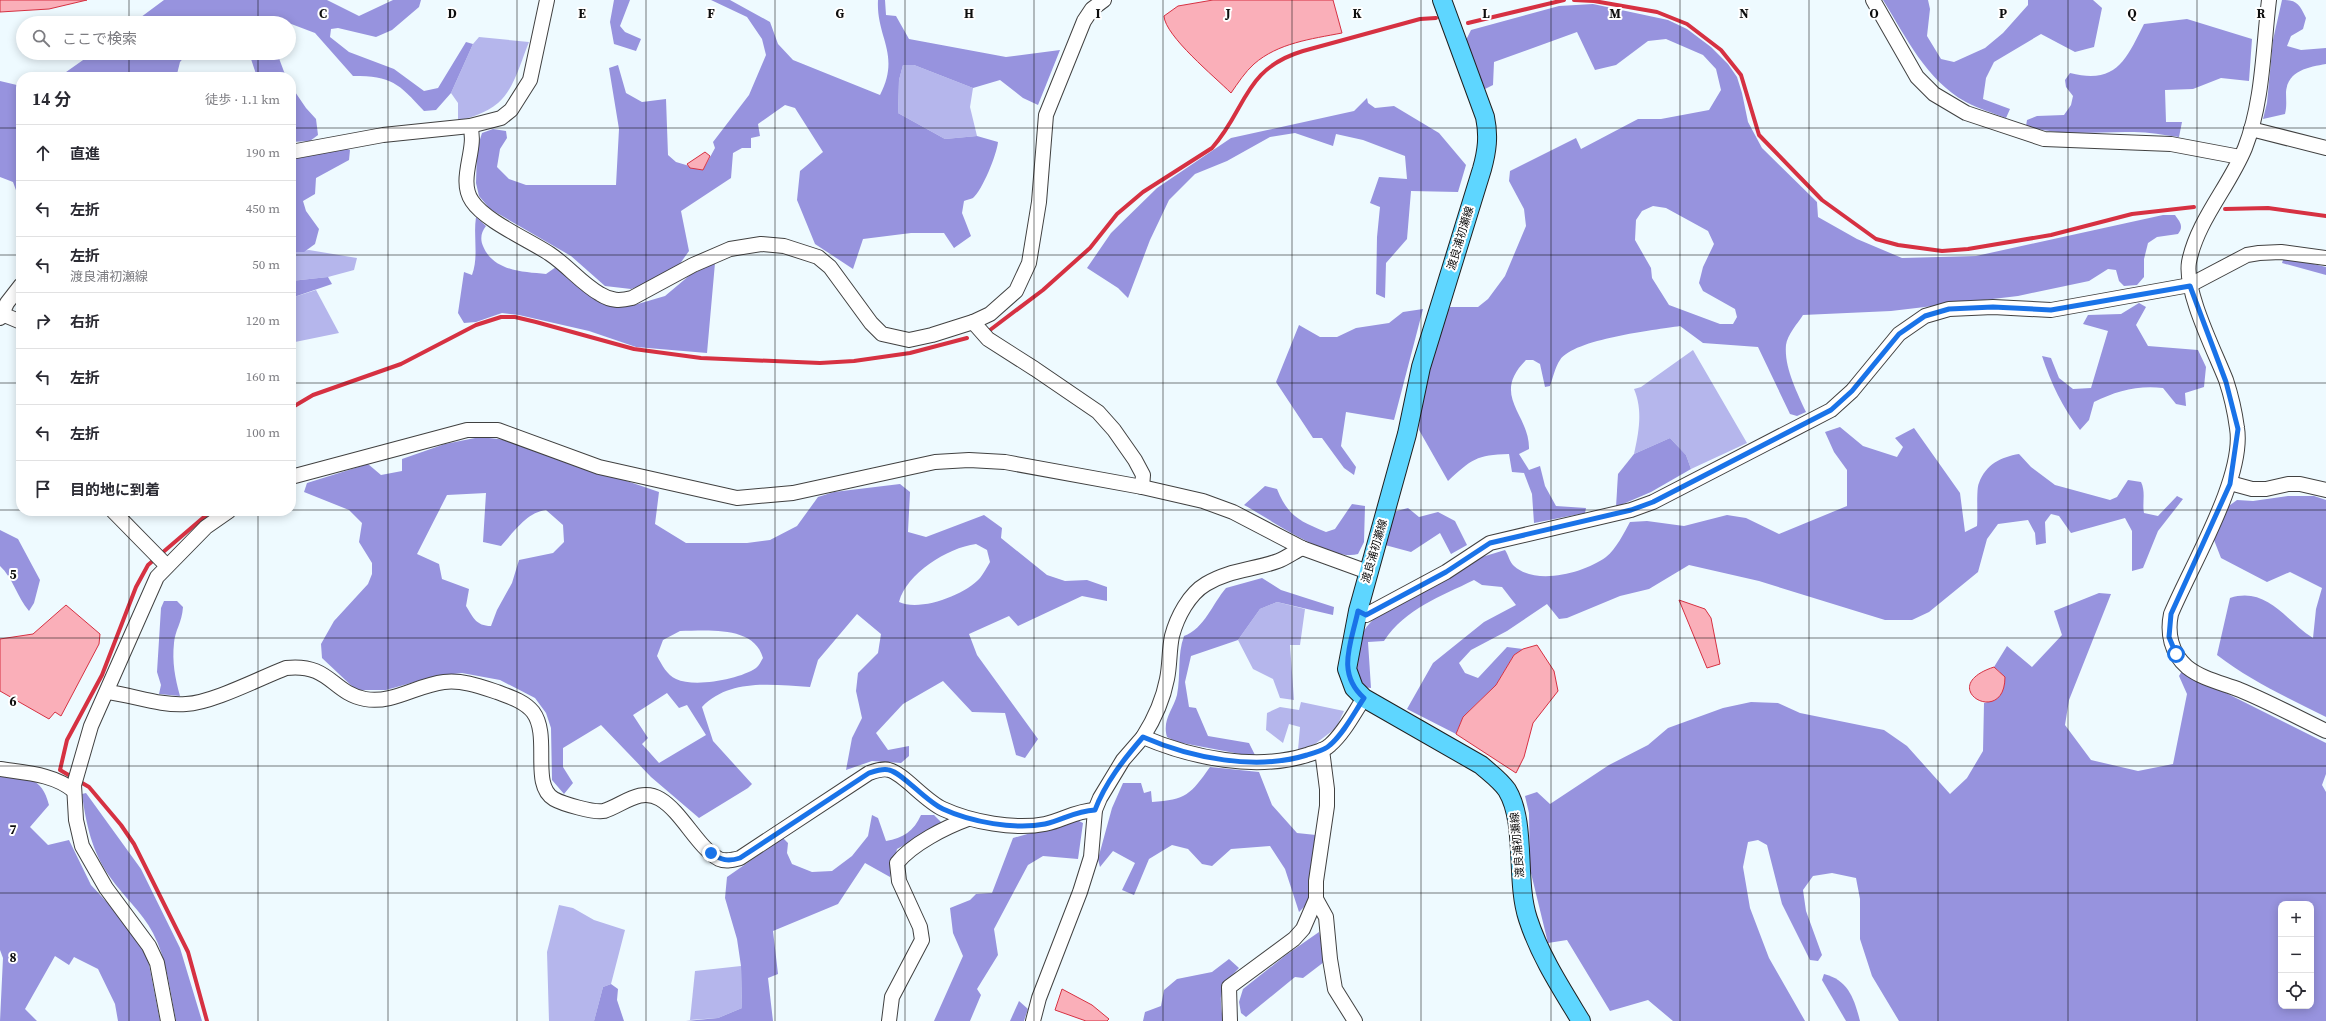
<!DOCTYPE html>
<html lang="ja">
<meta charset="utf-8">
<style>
:root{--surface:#fff;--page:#f7f7f7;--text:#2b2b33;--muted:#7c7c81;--line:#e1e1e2}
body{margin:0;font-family:"Source Serif 4","Noto Sans JP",serif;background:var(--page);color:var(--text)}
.controls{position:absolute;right:12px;bottom:12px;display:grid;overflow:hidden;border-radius:8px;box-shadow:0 2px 10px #0003}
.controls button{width:36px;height:36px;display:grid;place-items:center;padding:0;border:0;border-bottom:1px solid var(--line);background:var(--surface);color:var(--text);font:20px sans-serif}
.stop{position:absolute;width:12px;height:12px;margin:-9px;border:3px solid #1a73e8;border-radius:50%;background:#fff}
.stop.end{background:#1a73e8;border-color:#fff;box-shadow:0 1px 4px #0008}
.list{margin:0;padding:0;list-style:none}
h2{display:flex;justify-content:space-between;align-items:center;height:52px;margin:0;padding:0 16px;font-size:17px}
h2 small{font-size:13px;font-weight:400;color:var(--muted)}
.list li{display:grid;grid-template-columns:26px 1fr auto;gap:12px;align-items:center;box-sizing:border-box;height:56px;padding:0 16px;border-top:1px solid var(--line)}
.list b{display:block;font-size:15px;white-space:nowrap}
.list p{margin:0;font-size:13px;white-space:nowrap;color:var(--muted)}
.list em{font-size:13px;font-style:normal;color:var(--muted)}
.icon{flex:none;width:22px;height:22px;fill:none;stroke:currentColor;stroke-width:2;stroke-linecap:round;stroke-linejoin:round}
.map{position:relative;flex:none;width:2326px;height:1021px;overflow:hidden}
.search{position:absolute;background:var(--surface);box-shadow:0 2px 10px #0003;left:16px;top:16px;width:280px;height:44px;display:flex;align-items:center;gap:10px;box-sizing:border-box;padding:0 14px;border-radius:22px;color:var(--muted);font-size:15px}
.panel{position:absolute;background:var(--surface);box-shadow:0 2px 10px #0003;left:16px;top:72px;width:280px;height:444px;border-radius:16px}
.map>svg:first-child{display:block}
</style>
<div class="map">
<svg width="2326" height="1021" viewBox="0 0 2326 1021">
<rect width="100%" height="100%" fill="#eefaff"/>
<g fill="#b5b6ec">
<path d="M479 37 529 42C521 61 514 90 498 103 486 113 472 117 458 121V103L451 93 473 44Z"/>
<path d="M903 65H914L973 88 970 107 977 136 945 139 898 113 899 80Z"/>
<path d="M309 250 357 258 354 270 328 277 291 281V252Z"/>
<path d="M316 290 339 333 295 342 291 337V298Z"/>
<path d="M1693 350 1747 443 1691 469 1686 455 1670 438 1634 454C1639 432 1643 410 1634 389L1641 387Z"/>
<path d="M1277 602 1305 609 1300 645H1290L1294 700 1280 698 1273 679 1253 669 1238 640 1260 609Z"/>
<path d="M1301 702 1344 711 1336 728 1315 744 1298 750 1300 727 1289 724 1283 743 1266 730 1267 713 1280 707 1299 710Z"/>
<path d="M559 905 573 908 594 920 625 930 611 984 603 987 594 1021H549L547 952Z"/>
<path d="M741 966 742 1008 718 1018 690 1020 695 971Z"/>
</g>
<g fill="#9793de" fill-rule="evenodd">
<path d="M164 0H327L359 16 393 0H421L419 7 392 30 376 37 338 28 331 29 330 37 349 52 394 69 424 91 438 88 466 42 473 44 451 93 436 110 424 111C398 83 392 76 353 76L315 33 286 22 133 23Z"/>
<path d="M614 0H630L620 26 625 32 641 39 636 51 614 44 610 22Z"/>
<path d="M711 0H730L770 22 778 44 793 60 880 95C901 54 876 38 878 0H885L886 15 896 16 909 39 1006 57 1060 50 1038 105 1023 98 1000 80 973 88 914 65H903L899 80 898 113 945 139 977 136 998 142C997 154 982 191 973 198 971 199 966 200 964 201L962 213 971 236 954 248 944 233H911L863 239 853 269 815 244 797 200 800 171 823 152 795 108 785 105 758 124 760 136 751 138V148H742L733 153 731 178 681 211 689 251 679 265 658 279 631 289 605 286 571 256 490 209 479 196 476 183 477 149 482 133 493 129 506 131 507 138 500 149 497 167 509 179 526 185H616L619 129 609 68 618 65 626 93 642 102 666 99 668 155 676 162 703 170 715 148 713 142 749 95 766 55 762 39 747 17Z"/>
<path d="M1883 0H1928L1930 9 1927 36 1941 59 1954 62 1985 48 2003 33 2028 5V0H2093L2102 8 2094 47 2075 52 2041 34 1994 62 1986 78 1983 99 2010 109 2006 118C1993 113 1979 109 1966 102 1926 80 1906 37 1883 0Z"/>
<path d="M2282 0C2297 0 2299 4 2306 18L2303 29 2291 36 2287 46 2301 50 2326 48V64C2309 67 2288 70 2286 92 2286 100 2287 106 2285 114L2263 119 2267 103 2273 40Z"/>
<path d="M1593 4 1668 20 1687 29 1711 47 1728 64 1737 77 1742 93 1748 122 1762 148 1817 202 1818 217 1857 239 1902 258 1976 256 2163 215H2175C2180 222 2184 226 2178 234L2157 237 2148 243 2144 259V277L2137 285 2124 286 2119 281 2116 270 2108 269 2089 281 2018 296 1891 311 1803 315C1798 323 1787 335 1786 345 1784 367 1797 392 1806 412L1797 416 1790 414 1758 347 1703 343 1680 326C1654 330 1574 339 1560 360 1555 367 1553 378 1550 386L1545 387 1540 364 1533 360H1526C1490 396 1530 414 1529 449L1519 454 1529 470 1540 466 1545 486 1556 506 1586 508 1585 513 1534 523 1532 494 1524 473 1512 472 1509 454C1476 455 1472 459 1448 481L1419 430 1421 392 1435 341 1450 307H1478L1488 299 1505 276 1526 226 1524 209 1509 181 1510 171 1576 138 1581 149 1638 119H1661L1709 110 1721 90 1716 69 1703 55 1666 39 1648 41 1616 65 1595 70 1577 32 1494 62 1493 85 1485 89 1466 40 1471 30 1559 6ZM1653 206 1666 208 1708 231 1714 244 1703 267 1699 283 1703 291 1735 309 1737 317 1733 324H1720L1669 305 1652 278 1651 268 1635 240 1636 220 1642 211Z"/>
<path d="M2187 19 2252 39 2249 81 2221 78 2193 89 2165 90 2166 122H2182L2179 137C2164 135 2149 132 2134 132 2098 131 2061 137 2026 126L2027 120 2037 116 2064 115 2071 105 2073 96 2066 87 2065 80 2070 73C2116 85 2126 60 2144 24Z"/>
<path d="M93 53H188L180 62 177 74 173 77H59Z"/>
<path d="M249 53H277L286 77H257Z"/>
<path d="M0 81 21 86V161L16 167 21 173V204L13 182 0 177Z"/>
<path d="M291 86 306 108 316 119 318 135 310 141 291 142Z"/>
<path d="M1367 98 1368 103 1375 108 1394 106 1439 133 1466 165 1458 192 1411 191 1407 239 1386 263 1385 298 1376 294 1377 237 1380 207 1370 203 1379 177 1407 179 1405 156 1363 140 1336 134 1333 146 1295 133 1270 137 1227 161 1195 174 1169 200 1150 240 1128 298 1118 288 1087 268 1111 233 1157 188 1231 138 1354 111Z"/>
<path d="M338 146 350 150 349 160 316 178 315 194 303 201 306 211 319 229 315 244 304 252H291V158Z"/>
<path d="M476 217 486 226C481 232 480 239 483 246 493 271 523 272 546 274L556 267 611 305 631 306 665 296 690 275 715 263 707 353 636 347 589 331 519 315 502 313 476 322 464 323 458 313 464 272 472 275C479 256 473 237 476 217Z"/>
<path d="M2284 257 2326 267V275L2282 263Z"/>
<path d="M328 277 332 284 291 298V281Z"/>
<path d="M2139 303 2146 307 2136 325 2148 346 2198 350 2206 367 2204 387 2185 393 2186 406 2176 404 2163 388C2138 385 2116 391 2094 402L2089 420 2080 430C2062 407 2051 383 2042 356L2051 358 2059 378 2073 389 2091 388 2108 331 2083 324 2088 315 2121 314Z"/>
<path d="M1423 309 1394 420 1346 412 1341 446 1356 467 1354 475 1344 468 1322 438H1313L1276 382 1299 325 1320 337H1337L1356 328 1389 323 1403 312Z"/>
<path d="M1840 427 1863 446 1897 457 1903 447 1895 438 1914 428 1960 493 1965 532 1977 526C1978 517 1976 488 1979 483 1986 464 2001 457 2019 454L2031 467 2055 485 2110 500 2117 497 2128 480 2141 482C2146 492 2142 503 2144 513L2158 516 2177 496 2183 499 2158 531 2143 568 2132 571V531L2125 518 2071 533 2059 516 2051 514 2045 522 2046 543 2036 545 2035 533 2028 520 1998 524 1987 539 1978 572 1929 612 1912 620H1885L1759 581 1689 565 1649 589 1620 596 1567 618 1559 619 1547 604 1507 631 1471 650 1459 663 1465 673 1478 678 1507 647 1523 649 1514 655 1496 685 1463 717 1456 734 1407 709 1433 663 1484 622 1516 605 1502 587 1482 585 1474 580C1440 597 1406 608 1384 641L1368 642 1371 688 1362 687C1360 681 1355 672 1355 666 1354 647 1362 629 1375 618L1482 557 1505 550C1508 554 1510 563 1514 566 1536 586 1584 573 1606 557 1616 549 1624 533 1630 522L1647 521 1684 526 1727 515 1746 518 1779 534 1847 506V470L1834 452 1825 432Z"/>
<path d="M480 437 507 440 659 492 655 524 686 543H747L770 540 797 526 818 497 834 492 900 484 910 492 908 532 926 537 984 515 1002 528 1001 538 1047 575 1065 581 1087 580 1107 587V601L1082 596 1018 626 1009 616 969 634 977 655 1038 739 1025 758 1016 755 1005 713 972 712 943 681 903 704 876 733 888 750 909 746V756L901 763 872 761 846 770 852 738 862 718 856 691 858 673 878 653 881 634 857 614 818 660 810 687C773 685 730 678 702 707L713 741 752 784 748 788 699 818 651 777 601 725 563 748V767L573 783 564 794 552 780 551 728 546 713 535 698 500 680 462 673 436 676 386 690H356L322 658 321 644 334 621 368 584 372 574V563L359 542 362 523 349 510 304 492 307 483 368 464 381 475 402 471V459L445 444ZM486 493 483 542 501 546C513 533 527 512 546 510L563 525 564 542 553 553 519 560 512 583 497 610 491 626C476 626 473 617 466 606L469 589 442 579 439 564 417 554 447 495ZM976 544 987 550 990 562C987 567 984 573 980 578 965 595 920 612 899 602 907 573 947 548 976 544ZM680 631C706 631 754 625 763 658 761 661 759 666 756 668 740 679 695 688 676 679 667 675 662 665 657 656L663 640ZM667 693 679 708 687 705 706 735 659 763 642 744 648 738 633 715Z"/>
<path d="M1670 438 1686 455 1691 469 1651 492 1616 507 1618 474 1634 454Z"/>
<path d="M1265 486 1277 489C1288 516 1299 521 1326 532L1335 529 1352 504 1365 506 1364 542 1358 554C1330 562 1270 519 1244 505Z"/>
<path d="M2288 496H2314L2326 500V717C2288 698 2251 681 2217 655L2230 598C2267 586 2286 621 2313 638L2316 609 2322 588 2290 572 2267 582 2221 558 2214 540 2226 508 2237 500 2253 501Z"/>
<path d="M1408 508 1419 517 1438 512 1455 521 1467 545 1451 554 1440 533 1411 552 1385 545 1393 512Z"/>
<path d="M0 530 18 539 40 580 34 603 29 611C17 597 13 578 0 566Z"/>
<path d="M1262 578 1281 590 1334 607 1333 615 1277 602 1260 609 1238 640 1191 656 1185 682 1189 707 1196 708 1208 736 1249 743 1256 757 1177 742 1167 737C1162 720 1173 710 1177 695 1181 675 1177 655 1184 636 1204 629 1213 603 1226 588Z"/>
<path d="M2099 593 2111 594 2069 700 2065 725 2091 760 2138 771 2173 764 2187 694 2179 676 2182 671 2326 743V774L2322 785 2326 792V1021H1899L1872 976 1860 939V899L1856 878 1832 873 1813 876 1803 890 1806 911 1822 955 1818 961 1810 960 1782 904 1767 845 1758 840 1748 842 1743 867 1750 908 1769 958 1805 1021H1673L1648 1000 1610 1011 1567 940 1548 943 1530 869 1529 813 1525 796 1537 792 1550 804 1609 765 1648 745 1668 728 1723 708 1751 702 1778 703 1800 713 1884 730 1907 746 1950 794 1967 778 1983 751 1984 703 1995 700 2000 672 1994 667 2007 646 2032 667 2062 635 2054 611ZM2281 904H2311V1006H2281Z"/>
<path d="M164 601H177L183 607C182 623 175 630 174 643 172 662 175 678 180 696L159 694 161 685 157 672 161 608Z"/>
<path d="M1210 767 1259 772 1272 805 1297 833 1316 835 1308 903 1299 912 1285 869 1270 846 1231 849 1212 866 1202 864 1188 849 1172 845 1149 859 1134 895 1122 890 1135 863 1113 851 1100 867 1098 859 1112 808 1123 783H1141L1144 793 1151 791 1152 802C1186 800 1191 794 1210 767Z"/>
<path d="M0 773C26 778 42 776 49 805L30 827 48 845 69 840 91 885 116 912 147 954 160 1021H118L115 1004 98 969 74 957 69 965 55 956 25 1009 37 1021H0L3 958 0 950Z"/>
<path d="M86 793 141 869 180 948 202 1021H176C170 992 167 959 153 933 142 912 123 896 110 877 92 852 86 824 82 794Z"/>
<path d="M872 815 878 818 886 841C903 838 914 831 921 815H934L943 824 897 849 890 877 865 863 838 904 773 931 778 974 768 978 773 1021H686L718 1018 742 1008 741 966 737 939 725 898 727 877 783 838 788 843 787 853 792 864 812 872 832 871 852 856 868 836Z"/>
<path d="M1077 820 1083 823 1078 859 1043 856 1028 865 994 929 998 955 977 989 981 995 970 1021H934L963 956 953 933 950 908 970 900 976 894 992 893 1013 838Z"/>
<path d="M1319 932 1323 947 1324 962 1303 978 1295 977 1246 1017 1241 1013 1239 1002 1243 989 1286 955Z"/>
<path d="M1229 959 1239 968C1219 989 1219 992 1223 1021H1143L1145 1012 1161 1006 1164 990 1177 979 1212 972Z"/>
<path d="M1824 974C1848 980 1854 998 1860 1021H1846L1822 980Z"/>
<path d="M611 984 618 989 617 1000 624 1021H594L603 987Z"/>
<path d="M1019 1001 1028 1009 1024 1021H1010Z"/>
</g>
<g fill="#faafb9" stroke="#d63142">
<path d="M0 0H87L49 9 0 12Z"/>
<path d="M1213 0H1333L1342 33C1311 39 1278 43 1254 64 1245 72 1238 83 1231 93 1215 77 1165 36 1164 16L1178 6Z"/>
<path d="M705 152 710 156 703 170 690 168 687 164Z"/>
<path d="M1679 600 1705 609 1711 618 1720 664 1707 668Z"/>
<path d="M66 605 100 634 99 644 61 716 55 712 49 719 0 691V639L33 634Z"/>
<path d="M1537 645 1554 671 1558 691 1533 723 1524 757 1516 773 1456 734 1463 717 1496 685 1514 655 1523 649Z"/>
<path d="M1994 667 2005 677C2005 729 1933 687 1994 667Z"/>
<path d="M1062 989 1092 1005 1109 1019 1107 1021H1086L1055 1010Z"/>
</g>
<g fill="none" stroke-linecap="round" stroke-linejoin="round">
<g stroke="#d63142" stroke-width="4">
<path d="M1574 0 1594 1 1657 12 1687 24 1721 50 1741 75 1759 135 1822 200 1876 239 1898 245 1942 251 1968 249 2051 235 2132 214 2194 207"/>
<path d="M1468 23 1564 0"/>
<path d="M2225 209 2268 208 2326 216"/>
<path d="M990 330 1043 290 1090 248 1117 214 1143 192 1212 148C1247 109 1243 69 1303 51L1420 19 1436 18"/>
<path d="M291 408 313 395 401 364 476 325 501 317H515L536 322 634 349 701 358 820 363 854 361 910 353 967 338"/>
<path d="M207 1021 188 952 134 844 121 825 89 787 60 770 67 740 102 675 136 587 148 565 211 511"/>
</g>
<g stroke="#414141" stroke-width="16">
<g id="minor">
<path d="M1873 0 1917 77 1934 94 1966 113 2044 139 2171 144 2240 157"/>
<path d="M2269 0C2263 49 2263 102 2245 148 2229 187 2197 221 2189 262 2184 291 2215 352 2226 380 2231 395 2235 413 2237 428 2245 477 2191 566 2171 614 2167 633 2171 653 2187 667 2202 679 2222 683 2240 690 2269 702 2297 717 2326 731"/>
<path d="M470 126C478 149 457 179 472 201 485 221 529 240 550 254 568 266 582 284 600 294 611 301 620 301 632 298L693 265 730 249 761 244 784 246 818 257 830 267 871 323 882 334 909 340 932 335 973 322 990 314 1016 291 1029 263 1039 202 1046 115 1084 21 1092 9 1104 0"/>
<path d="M2251 129 2326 148"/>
<path d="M291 152 383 135 470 126 501 118 511 110 530 80 547 0"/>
<path d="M2 314 21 322"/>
<path d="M0 318 7 303 21 285"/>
<path d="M973 322 988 339 1035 369 1098 412 1114 430 1135 460 1143 475 1142 487"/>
<path d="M291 477 467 430H498L599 467 737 498 793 493 935 462 969 460 1005 462 1142 487 1203 501 1233 512 1302 548 1368 572"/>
<path d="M2230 483 2252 489H2266L2288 484H2300L2326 490"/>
<path d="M113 511 166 565"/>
<path d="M1358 611 1366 615 1446 572 1490 543 1631 510 1653 502 1831 410 1852 391 1899 334 1925 316 1949 309 1993 307 2051 310 2190 285 2247 255 2259 253 2281 252 2326 258"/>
<path d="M107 692C133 695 160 706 186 704 212 703 260 678 286 668 330 663 332 693 365 699 393 704 417 685 444 682 463 680 479 686 497 692 510 697 524 701 533 712 551 736 530 785 554 799 563 804 594 813 604 811 623 805 640 787 660 799 682 812 698 848 719 859 726 862 733 860 740 858L869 773C875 771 883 768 889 770 903 773 925 801 943 809 971 822 1015 830 1045 824 1063 820 1075 811 1095 810"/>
<path d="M1143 737C1155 718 1163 700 1167 679 1170 665 1169 650 1172 636 1177 617 1189 594 1206 584 1229 570 1253 570 1278 561 1286 558 1294 552 1302 548"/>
<path d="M0 769C26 773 54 774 74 791"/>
<path d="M1316 899 1326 917 1330 959 1335 989 1355 1021"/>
<path d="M168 1021 157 963 149 946 106 888 82 846 76 820 74 785 91 726 157 577 206 527 229 511"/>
<path d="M889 1021 892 997 922 940 920 927 899 881 897 863C912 844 946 827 968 819"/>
<path d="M1033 1021 1039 998 1080 892 1091 857 1095 810 1100 798 1123 760 1143 737C1192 758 1256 771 1307 755 1315 752 1324 751 1330 745 1344 733 1354 713 1364 698"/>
<path d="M1230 1021 1229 987 1294 939 1303 929 1316 899V881L1327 806V789L1322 750"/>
</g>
</g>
<g stroke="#1f1f1f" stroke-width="20">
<path id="major" d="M1442 0 1485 117C1489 136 1487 151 1482 169L1421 367 1407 434 1358 611 1347 669 1354 688 1364 698 1481 765C1490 773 1500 780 1507 790 1527 823 1515 880 1528 919 1540 956 1561 988 1581 1021"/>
</g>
<use href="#minor" stroke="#fff" stroke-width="14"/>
<use href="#major" stroke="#5ed6ff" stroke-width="18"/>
</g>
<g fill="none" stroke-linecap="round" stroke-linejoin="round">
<path stroke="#1a73e8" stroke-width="5" d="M711 853C721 860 728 862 740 858L869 773C875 771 883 768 889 770 903 773 925 801 943 809 971 822 1015 830 1045 824 1063 820 1075 811 1095 810 1105 783 1124 759 1143 737 1191 758 1256 771 1307 755 1315 752 1324 751 1330 745 1344 733 1354 713 1364 698 1336 673 1351 644 1358 611L1366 615 1446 572 1490 543 1631 510 1653 502 1831 410 1852 391 1899 334 1925 316 1949 309 1993 307 2051 310 2190 286 2226 382 2238 429 2230 484 2171 614 2169 637 2176 654"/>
</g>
<path fill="none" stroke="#0e0e0e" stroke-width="1" stroke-opacity="0.55" d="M129 0V23M258 0V23M388 0V1021M517 0V1021M646 0V1021M775 0V1021M905 0V1021M1034 0V1021M1163 0V1021M1292 0V1021M1421 0V1021M1551 0V1021M1680 0V1021M1809 0V1021M1938 0V1021M2068 0V1021M2197 0V1021M129 53V77M258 53V77M0 128H21M291 128H2326M0 255H21M291 255H2326M0 383H21M291 383H2326M0 510H21M291 510H2326M129 511V1021M258 511V1021M0 638H2326M0 766H2326M0 893H2326"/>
<g text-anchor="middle" stroke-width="4" stroke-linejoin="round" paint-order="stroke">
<g font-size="11" fill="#0e0e0e" stroke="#fff">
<text transform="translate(1460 238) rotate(-73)" y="4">渡良浦初瀬線</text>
<text transform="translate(1374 551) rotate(-74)" y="4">渡良浦初瀬線</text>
<text transform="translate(1517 845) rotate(-95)" y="4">渡良浦初瀬線</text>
</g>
</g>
<g font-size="13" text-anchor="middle" font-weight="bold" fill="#0e0e0e" stroke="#fff" stroke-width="4" stroke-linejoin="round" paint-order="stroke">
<text x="323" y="18">C</text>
<text x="452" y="18">D</text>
<text x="582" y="18">E</text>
<text x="711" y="18">F</text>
<text x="840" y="18">G</text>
<text x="969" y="18">H</text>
<text x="1098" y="18">I</text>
<text x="1228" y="18">J</text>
<text x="1357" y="18">K</text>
<text x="1486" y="18">L</text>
<text x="1615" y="18">M</text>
<text x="1744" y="18">N</text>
<text x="1874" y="18">O</text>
<text x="2003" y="18">P</text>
<text x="2132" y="18">Q</text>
<text x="2261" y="18">R</text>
<text x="13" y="579">5</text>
<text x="13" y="706">6</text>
<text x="13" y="834">7</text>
<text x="13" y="962">8</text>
</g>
</svg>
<div class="controls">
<button>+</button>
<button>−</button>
<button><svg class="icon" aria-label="locate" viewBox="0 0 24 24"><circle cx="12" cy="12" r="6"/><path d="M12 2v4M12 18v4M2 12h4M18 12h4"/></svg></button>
</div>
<div class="stop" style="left:2176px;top:654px"></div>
<div class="stop end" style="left:711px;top:853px"></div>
<div class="search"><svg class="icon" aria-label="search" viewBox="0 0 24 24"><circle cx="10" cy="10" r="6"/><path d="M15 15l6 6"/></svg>ここで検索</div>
<section class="panel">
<h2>14 分<small>徒歩 · 1.1 km</small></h2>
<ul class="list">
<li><svg class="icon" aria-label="ahead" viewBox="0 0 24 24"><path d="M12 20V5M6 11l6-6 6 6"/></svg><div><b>直進</b></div><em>190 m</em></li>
<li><svg class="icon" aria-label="left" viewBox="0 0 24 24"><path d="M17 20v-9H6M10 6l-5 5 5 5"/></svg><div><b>左折</b></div><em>450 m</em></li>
<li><svg class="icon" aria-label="left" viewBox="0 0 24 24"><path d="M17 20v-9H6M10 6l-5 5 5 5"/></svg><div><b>左折</b><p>渡良浦初瀬線</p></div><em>50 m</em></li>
<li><svg class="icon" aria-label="right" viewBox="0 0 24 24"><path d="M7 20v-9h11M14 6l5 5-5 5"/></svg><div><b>右折</b></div><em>120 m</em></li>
<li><svg class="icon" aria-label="left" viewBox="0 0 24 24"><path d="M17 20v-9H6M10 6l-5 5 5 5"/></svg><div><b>左折</b></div><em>160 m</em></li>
<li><svg class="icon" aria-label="left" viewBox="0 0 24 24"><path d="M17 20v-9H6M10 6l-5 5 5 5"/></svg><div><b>左折</b></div><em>100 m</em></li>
<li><svg class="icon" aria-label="arrive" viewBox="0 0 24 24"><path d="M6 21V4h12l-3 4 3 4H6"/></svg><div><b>目的地に到着</b></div></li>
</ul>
</section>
</div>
